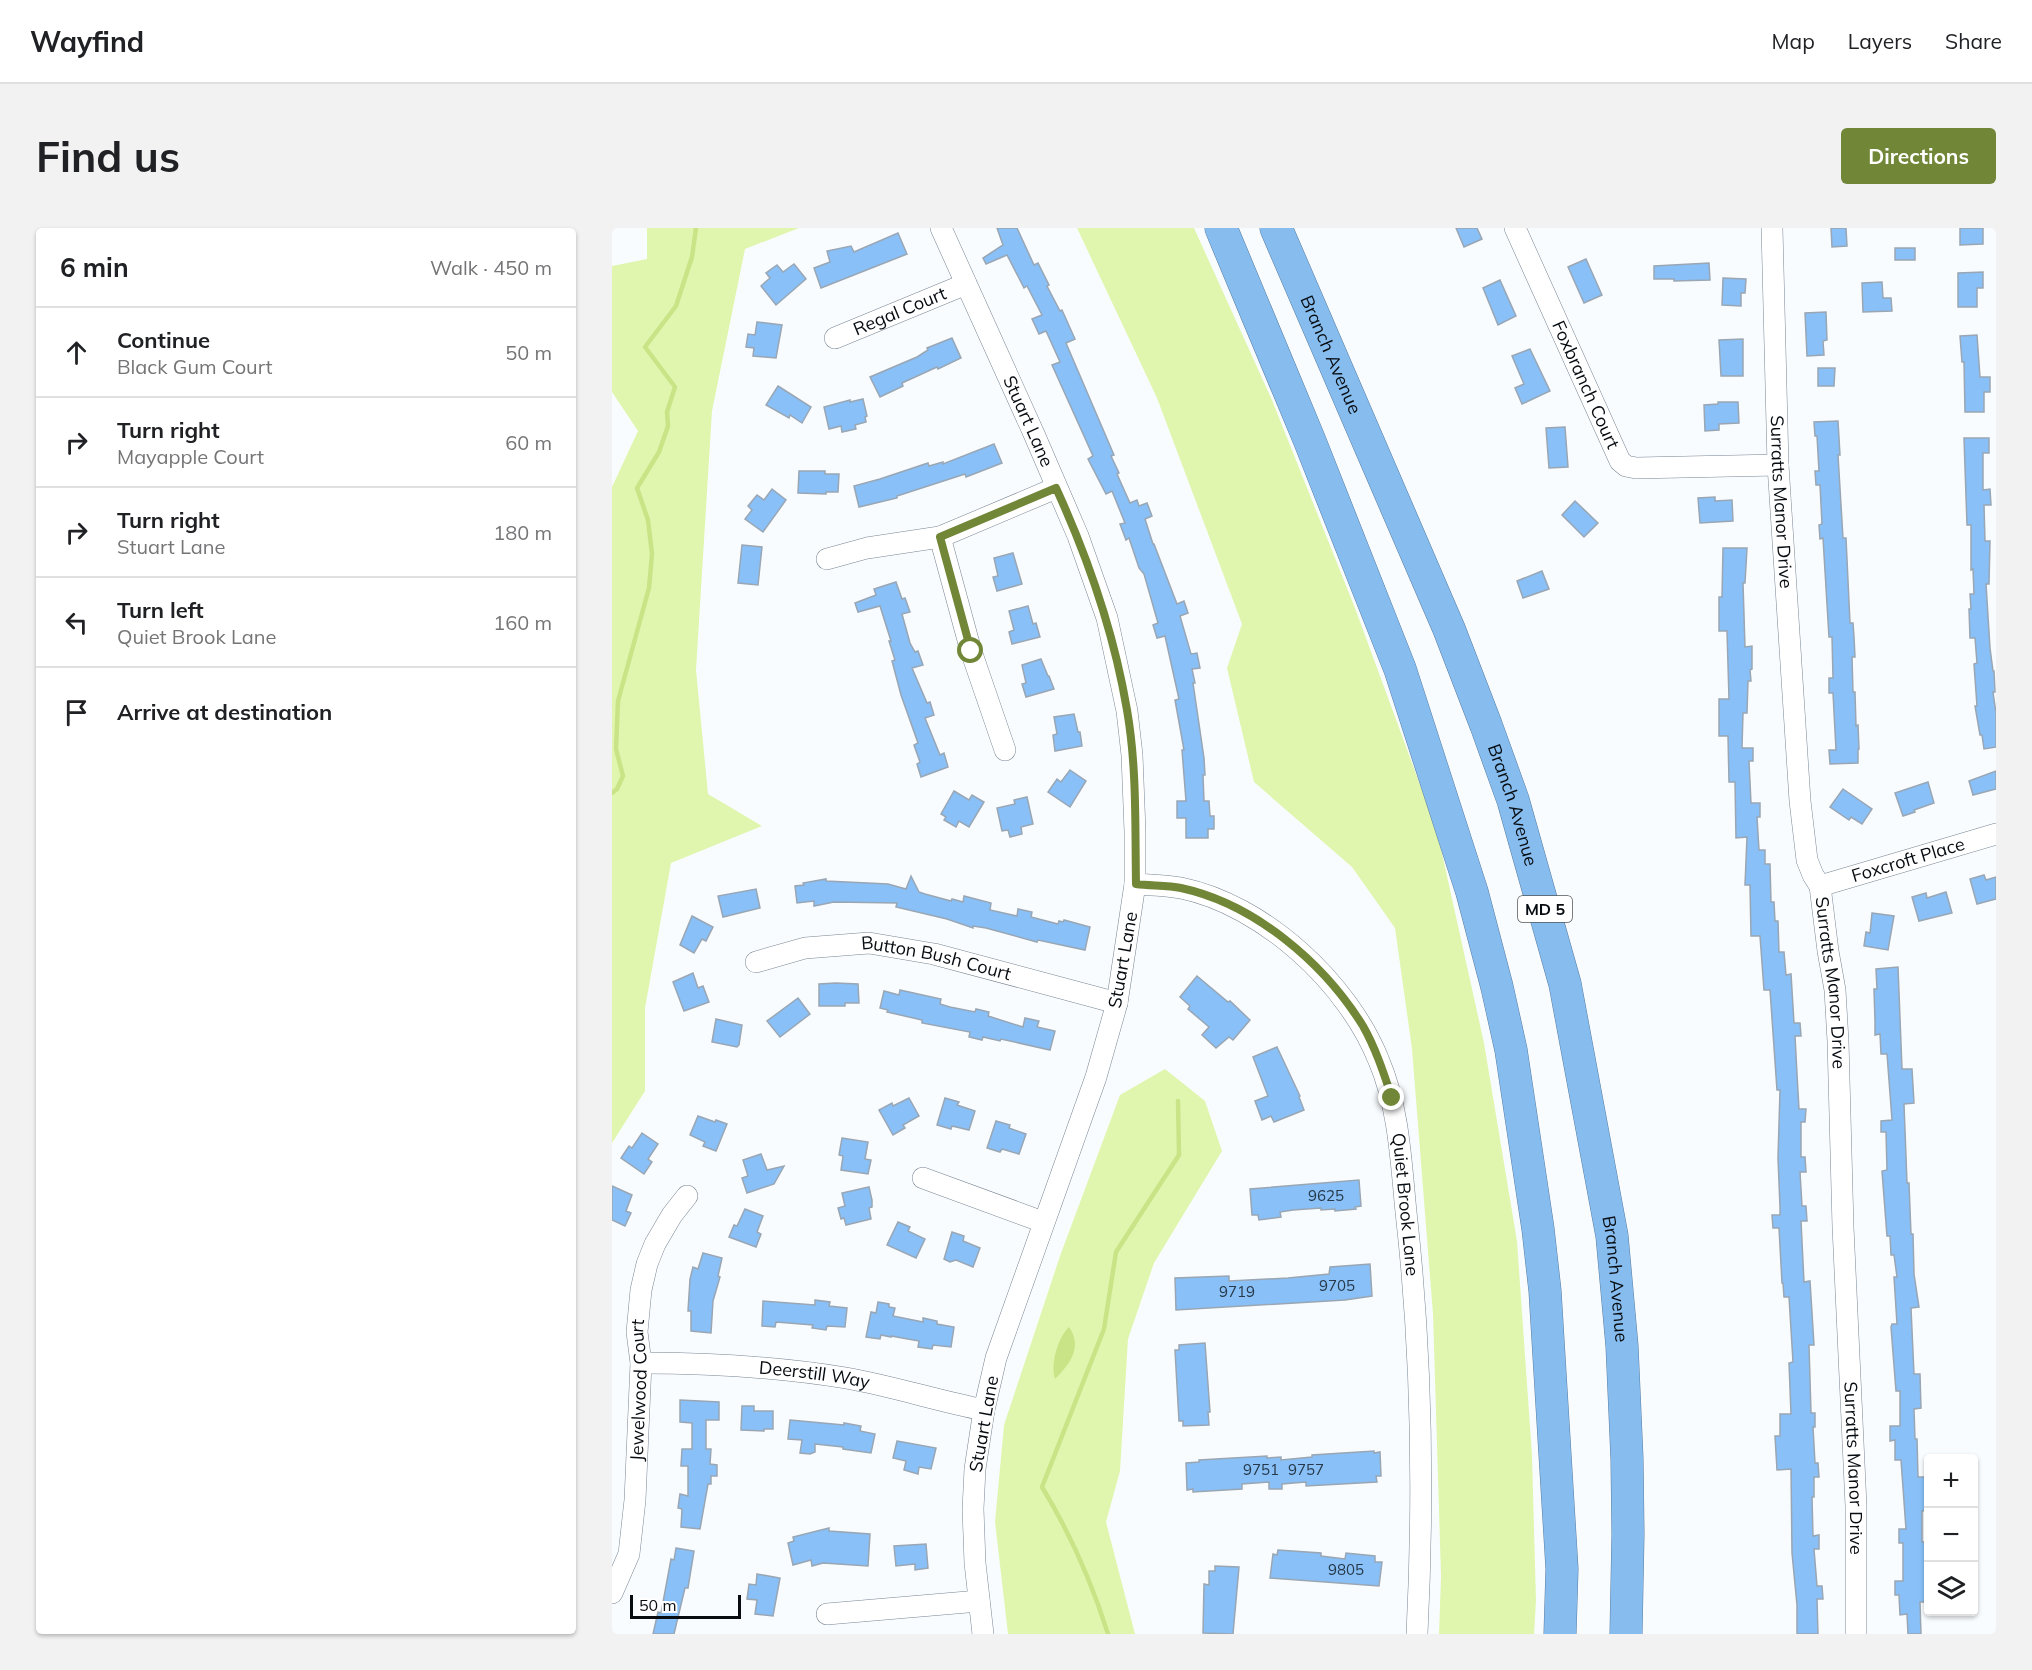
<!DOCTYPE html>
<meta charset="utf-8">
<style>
:root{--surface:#fff;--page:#f2f2f2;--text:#202124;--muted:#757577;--line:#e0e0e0;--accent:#718637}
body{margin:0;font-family:Mulish,sans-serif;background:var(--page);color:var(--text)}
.controls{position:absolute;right:18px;bottom:18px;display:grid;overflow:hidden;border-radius:6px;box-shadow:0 2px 4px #0004}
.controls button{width:54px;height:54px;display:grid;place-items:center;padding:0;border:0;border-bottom:2px solid var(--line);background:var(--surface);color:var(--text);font:30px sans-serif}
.scale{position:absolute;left:18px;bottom:15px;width:111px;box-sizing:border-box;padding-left:6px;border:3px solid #070c11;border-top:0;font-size:16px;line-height:21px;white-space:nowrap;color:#070c11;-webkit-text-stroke:4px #fff;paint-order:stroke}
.stop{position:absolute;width:18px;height:18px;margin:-14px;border:4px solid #718637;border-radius:50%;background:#fff}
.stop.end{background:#718637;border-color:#fff;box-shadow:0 2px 6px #0008}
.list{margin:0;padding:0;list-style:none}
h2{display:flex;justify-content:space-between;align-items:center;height:78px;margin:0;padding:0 24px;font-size:26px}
h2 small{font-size:20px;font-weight:400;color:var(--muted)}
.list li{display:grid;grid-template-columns:39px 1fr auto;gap:18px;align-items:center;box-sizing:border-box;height:90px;padding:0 24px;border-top:2px solid var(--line)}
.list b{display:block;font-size:22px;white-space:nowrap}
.list p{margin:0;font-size:20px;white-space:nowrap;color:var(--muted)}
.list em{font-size:20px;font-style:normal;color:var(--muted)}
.icon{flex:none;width:33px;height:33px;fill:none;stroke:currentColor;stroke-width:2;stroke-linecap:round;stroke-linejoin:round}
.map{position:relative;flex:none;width:1384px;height:1406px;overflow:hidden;border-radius:6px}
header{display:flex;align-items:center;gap:36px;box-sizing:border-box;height:84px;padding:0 30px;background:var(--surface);border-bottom:2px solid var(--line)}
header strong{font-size:28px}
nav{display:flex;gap:33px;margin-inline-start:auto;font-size:21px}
.intro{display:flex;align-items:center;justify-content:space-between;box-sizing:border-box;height:144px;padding:0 36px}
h1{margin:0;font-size:42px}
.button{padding:15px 27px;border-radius:6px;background:var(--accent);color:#fff;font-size:21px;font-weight:700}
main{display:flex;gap:36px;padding:0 36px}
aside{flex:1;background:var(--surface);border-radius:6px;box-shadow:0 2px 4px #0004}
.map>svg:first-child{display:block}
</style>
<header>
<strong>Wayfind</strong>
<nav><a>Map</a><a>Layers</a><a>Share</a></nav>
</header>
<div class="intro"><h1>Find us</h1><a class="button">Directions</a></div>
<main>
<aside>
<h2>6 min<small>Walk · 450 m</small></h2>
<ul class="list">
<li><svg class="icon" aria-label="ahead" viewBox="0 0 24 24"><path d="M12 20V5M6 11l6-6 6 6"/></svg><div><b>Continue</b><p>Black Gum Court</p></div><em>50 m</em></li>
<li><svg class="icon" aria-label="right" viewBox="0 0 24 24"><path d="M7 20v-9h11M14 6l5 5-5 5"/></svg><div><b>Turn right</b><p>Mayapple Court</p></div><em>60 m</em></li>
<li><svg class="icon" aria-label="right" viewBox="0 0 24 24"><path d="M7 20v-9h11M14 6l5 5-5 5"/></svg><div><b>Turn right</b><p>Stuart Lane</p></div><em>180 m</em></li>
<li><svg class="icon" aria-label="left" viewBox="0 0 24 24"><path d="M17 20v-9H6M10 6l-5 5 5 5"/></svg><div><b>Turn left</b><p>Quiet Brook Lane</p></div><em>160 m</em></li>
<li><svg class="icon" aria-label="arrive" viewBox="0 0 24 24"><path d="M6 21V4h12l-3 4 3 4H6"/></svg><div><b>Arrive at destination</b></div></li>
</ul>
</aside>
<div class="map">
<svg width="1384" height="1406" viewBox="0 0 1384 1406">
<rect width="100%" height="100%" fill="#f9fcff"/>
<g fill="#e0f6ae">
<path d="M35 0H187L133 21 100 183 84 442 96 566 150 598 59 635 33 780V863L0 915V259L26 203 0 164V38L35 31Z"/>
<path d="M465 0H582L660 172 743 380 825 603 872 815 905 1013 920 1227 924 1373 922 1406H827L829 1348 821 1086 800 821 783 700 740 639 642 554 615 440 630 396 545 170Z"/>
<path d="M553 841 593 873 610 923 542 1035 516 1111 508 1243 494 1294 523 1406H396L383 1294 392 1197 448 1028 508 867Z"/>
</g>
<path fill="#c9e487" d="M457 1099C471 1119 458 1136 443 1151 438 1136 446 1109 457 1099Z"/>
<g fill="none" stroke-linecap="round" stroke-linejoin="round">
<g stroke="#c9e487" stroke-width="4.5">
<path d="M0 565 5 561 11 548 4 521 6 473 37 360 40 326 36 292 25 260 47 224 56 198 55 184 63 159 33 119 64 78 80 29 84 0"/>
<path d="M496 1406C480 1355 458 1305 430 1259L492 1101 504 1024 567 927 566 873"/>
</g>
</g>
<g fill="#88c0f7" stroke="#99a6b4" stroke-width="1.5">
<path d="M385 0H405L422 37 426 35 437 57 435 58 448 83 450 82 463 111 454 115 502 227 499 228 507 245 505 246 518 275 525 272 527 278 535 275 540 288 533 291 541 316H542L565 376 572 373 576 385 568 388 579 426 585 425 588 440 580 441 583 455H581L592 530 593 547H591L592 573H597L598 588H602V601H596V610H574V590H565V573H574L570 522H572L563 472 567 471 553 408 545 410 541 397 546 395 532 346 527 340 517 310 514 312 508 296 513 295 500 263 494 266 476 231 481 228 440 137 448 134 434 103 427 106 420 91 430 87 415 58 412 60 395 27 374 36 371 30 391 17Z"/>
<path d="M844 0H865L870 11 852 19Z"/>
<path d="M1219 0H1234L1235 18 1220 19Z"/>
<path d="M1348 0H1371V16L1348 17Z"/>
<path d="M286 5 295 26 209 60 202 40 218 34 215 23 239 18 242 24Z"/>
<rect x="1283" y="20" width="20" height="12"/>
<path d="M974 31 990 67 972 75 956 39Z"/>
<path d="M1097 35 1098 52 1062 53V51H1042V38Z"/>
<path d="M182 36 194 51 164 77 149 58 158 50 154 45 165 37 171 44Z"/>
<path d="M1371 44V60H1365V79H1346V45Z"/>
<path d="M1111 50 1134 51 1133 65H1129V78L1110 77Z"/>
<path d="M888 52 904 88 886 97 871 60Z"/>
<path d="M1270 54 1271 70H1279L1280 83 1251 84 1250 55Z"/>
<path d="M1214 84 1215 112 1211 113 1212 127 1195 128 1193 85Z"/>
<path d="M145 94 170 97 164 130 141 128 142 120 134 119 136 106 143 107Z"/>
<path d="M1365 107 1368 149H1378V164H1372V184H1353L1352 134H1350L1348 108Z"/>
<path d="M340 110 349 130 326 141 325 139 290 155 291 158 268 169 258 149 305 129 316 122 315 120Z"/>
<path d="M1131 111V148H1109L1107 112Z"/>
<path d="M918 121 938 163 910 176 903 160 912 156 900 128Z"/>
<path d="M1206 140H1223L1222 158H1206Z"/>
<path d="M166 158 199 179 190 195 178 187 177 190 154 177Z"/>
<path d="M251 171 255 188 253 189 254 194 243 197 244 201 230 204 229 198 217 201 212 179 238 172V174Z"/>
<path d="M1106 174H1126L1127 195 1107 196V202L1093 203 1092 177 1106 176Z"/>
<path d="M1226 193 1228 227H1226L1231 310H1234L1238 395H1241L1242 409 1243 429H1240L1241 464H1243L1244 498 1246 497 1247 521H1246V535L1218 536 1217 522H1224L1221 465H1217V450H1221L1220 409H1217L1211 310 1208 311 1207 297 1210 296 1208 257H1204L1203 243H1207L1205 208H1203L1202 194Z"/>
<path d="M953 199 956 239 937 240 934 200Z"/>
<path d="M1352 210H1377V225H1371V262L1378 261 1379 277H1372L1373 313H1378L1377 356H1374L1378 420 1381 443H1382L1383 464H1381L1384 485V519L1372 521 1370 507H1368L1363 478H1365L1362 436 1365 435 1363 410H1358L1357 381H1359L1358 366H1362L1361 341 1359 342V297H1355Z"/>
<path d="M382 216 390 235 354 249 353 246 285 268V270L247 279 242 258 268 251 316 235 317 238 331 234V236Z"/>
<path d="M187 243H213V246H227L226 264H214V266L186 265Z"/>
<path d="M160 261 174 272 151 304 133 291 140 282 136 278 145 267 152 272Z"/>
<path d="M1103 269V273L1120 272 1121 293 1088 295 1086 270Z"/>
<path d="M963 273 986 295 972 309 950 287Z"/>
<path d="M130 317 150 319 146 357 126 355Z"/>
<path d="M1111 320H1135L1133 355H1131L1133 419 1140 418V441L1138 442 1139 453H1136L1135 485H1131L1130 520H1141V533H1137L1139 575H1148V589H1145L1147 622H1153V636H1158L1159 674H1162L1163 693H1166L1167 724H1172L1174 747 1179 746 1182 795H1188L1189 808H1183L1185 846 1187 881H1194L1193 894H1189V929H1193L1194 944H1188L1190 978H1194L1195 993H1189L1192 1054 1198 1053 1202 1117H1197L1199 1185H1203V1199H1201L1203 1235H1206L1207 1249H1202V1269H1200L1201 1308 1207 1307V1321H1202L1205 1358H1210L1211 1371H1205L1206 1406H1185V1377L1180 1325 1179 1241 1165 1242 1163 1208H1168V1186H1179L1177 1135 1181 1134 1177 1069H1172L1171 1055H1170L1167 1000H1161L1160 987H1168V979L1166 930 1168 862H1165L1158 762H1152L1148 708H1139L1138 657H1133L1135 609 1124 610 1123 554H1117L1116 508H1107V471H1117L1115 403H1107V369H1110Z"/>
<path d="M401 325 410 356 385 363 381 349 386 348 382 330Z"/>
<path d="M930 343 937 361 911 370 905 353Z"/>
<path d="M284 354 290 371 293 370 298 384 290 386 298 415 303 424 306 423 311 437 300 440 315 475 318 474 322 487 313 490 328 527 332 525 336 539 309 549 305 536 308 534 302 517 306 515 289 467 280 433 283 432 277 413H279L268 378 246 384 243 375 264 367 262 361Z"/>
<path d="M416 378 421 396 424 395 428 409 400 416 397 404 402 402 397 383Z"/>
<path d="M429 431 436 448H437L442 461 414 469 410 456 414 455 410 437Z"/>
<path d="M462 486 466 504H468L470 518 443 523 441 507 445 506 442 489Z"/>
<path d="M458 542 474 553 458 579 436 564 445 551 449 554Z"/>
<path d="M1384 543V561L1361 567 1357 553Z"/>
<path d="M1316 554 1322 575 1302 582 1303 584 1291 588 1283 565Z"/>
<path d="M1231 561 1260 581 1250 596 1239 589 1237 592 1218 579Z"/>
<path d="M342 563 357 572 360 567 372 574 357 599 347 593 344 599 332 592 334 589 329 586Z"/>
<path d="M415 569 421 596 409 599 410 606 398 609 396 602 390 603 385 580 403 576 402 572Z"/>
<path d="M1372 647 1374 652 1384 649V671L1365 676 1358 651Z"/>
<path d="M299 648 307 664 313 666 339 673 340 671 351 674 352 668 379 675 378 682 405 688 406 681 420 684 419 689 446 696 447 693 451 694 452 692 478 699 473 722 426 712 425 714 374 700 361 698V700L335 691 284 679 285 675 222 674 202 678V673L185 675 183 658 192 657 191 655 214 651V653L276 656 294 661Z"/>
<path d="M144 661 148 680 111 689 106 668Z"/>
<path d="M1334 664 1340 685 1307 693 1300 669 1314 665 1315 670Z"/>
<path d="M1260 685 1282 688 1276 722 1252 718 1254 704 1258 705Z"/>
<path d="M80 688 101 699 94 713 90 711 82 725 68 717Z"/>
<path d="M1286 739 1290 841H1300L1302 875 1292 876 1295 955H1297L1299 1006H1301L1302 1046 1307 1079 1299 1080 1302 1146H1308L1309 1180 1302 1181 1303 1211H1305L1306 1249H1314L1316 1282 1310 1283V1314H1313V1352H1317V1374H1308L1309 1406H1296L1295 1386 1288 1387 1287 1367H1283V1353H1291V1315H1287V1301H1294L1289 1232H1283V1212L1278 1213V1198H1288V1163H1284L1279 1099 1280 1096H1285L1282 1049H1285L1282 1027H1279L1278 1008H1275L1270 943 1275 942 1274 904H1269V893L1280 892 1275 826H1269L1268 806 1263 807V793L1262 761H1265L1264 741Z"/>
<path d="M81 745 86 760 91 758 97 774 72 783 61 754Z"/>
<path d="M585 748 616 774 618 773 638 792 621 812 617 809 604 820 590 807 597 799 576 781 578 778 568 769Z"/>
<path d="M224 755 246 756 247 775H233V778H207V756Z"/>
<path d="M288 762 329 771 328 776 338 779 363 784 364 781 377 784 376 788 411 799 413 790 427 793 425 799 443 803 438 822 389 811 388 813 371 809 370 812 357 809 358 804 310 795V792L275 784 276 782 268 780 272 763 287 767Z"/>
<path d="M186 770 198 786 168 809 155 793Z"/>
<path d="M104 791 130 797 127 817 125 819 100 814Z"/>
<path d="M665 819 688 868 687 869 692 882 662 894 659 888 650 892 643 873 656 868 641 829Z"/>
<path d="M297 870 307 888 291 897 293 900 281 907 267 882 280 875 281 878Z"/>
<path d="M333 870 347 874 345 877 363 883 357 902 340 898 339 901 325 897Z"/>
<path d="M86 888 103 894 104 892 115 896 104 923 91 918 93 914 78 907Z"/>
<path d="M384 893 398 897 397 900 414 906 407 926 390 921 388 924 375 920Z"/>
<path d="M30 905 46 916 36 931 40 934 32 946 9 930 17 918 20 920Z"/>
<path d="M230 910 256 914 253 931 259 932 256 946 229 942 231 928 227 927Z"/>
<path d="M149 926 155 942 172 938 162 956 135 965 130 950 136 948 131 932Z"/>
<path d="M747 952 749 978 743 979 744 981 723 983V981L709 982V980L681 982 668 984 669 989 647 992 646 987H640L638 961Z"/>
<path d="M0 958 20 967 14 983 19 985 13 998 0 992Z"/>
<path d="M257 959 260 972V979L257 980 259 991 234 997 232 990 229 991 226 980 233 978 230 965Z"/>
<path d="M133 981 151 988 145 1004 149 1006 144 1019 117 1009 122 997 125 998Z"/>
<path d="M286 994 298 999 296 1003 313 1011 304 1030 275 1017Z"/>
<path d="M340 1004 352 1008 351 1013 368 1020 361 1039 344 1032 338 1034 332 1031Z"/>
<path d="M91 1025 110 1030 106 1048 108 1049 101 1073 99 1105 79 1103V1083H76L78 1051 81 1039 86 1041Z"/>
<path d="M758 1036 760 1068 733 1072 564 1082 563 1050 617 1048V1053L676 1050 717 1046 718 1039Z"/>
<path d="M203 1072 218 1074 217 1078 235 1080 233 1099 215 1098 214 1102 200 1100 201 1097 164 1094 163 1099 150 1098 151 1073 203 1077Z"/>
<path d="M266 1074 277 1076V1079L283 1080 281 1088 311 1094V1090L325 1093V1096L342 1099 339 1119 321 1117 320 1121 306 1119 307 1113 279 1108V1109L269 1107 268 1111 254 1109 259 1084 264 1085Z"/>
<path d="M593 1115 598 1184H596L597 1197 571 1198V1193H567L563 1122H567V1117Z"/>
<path d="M68 1172 107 1174V1192H94V1221H99L98 1236 105 1237V1248H99V1256H96L88 1301 69 1299 70 1281 66 1280 68 1266 76 1268V1238H69L70 1221H80V1195L68 1194Z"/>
<path d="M130 1178H142V1183H161V1201H152V1203L129 1202Z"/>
<path d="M178 1192 232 1197V1195L249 1198 248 1203 263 1206 259 1225 231 1221V1219L203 1216V1224L198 1226 188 1225 190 1212 176 1211Z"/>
<path d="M285 1213 324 1220 319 1241 307 1239 306 1246 292 1242 294 1233 281 1230Z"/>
<path d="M762 1223V1225L768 1224 769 1248H764L765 1254 694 1258V1254L670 1256V1261H657V1254L630 1256V1261L581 1264V1261L575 1262 574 1235 587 1234V1232L655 1228V1230L669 1229V1232L700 1229V1227Z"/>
<path d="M217 1300V1303L258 1306 256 1338 211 1335 200 1338 199 1332 181 1337 176 1315 182 1313 181 1309Z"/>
<path d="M314 1316 316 1340 303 1342V1336L284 1338 282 1318Z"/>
<path d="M64 1320 82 1323 76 1360H73L62 1406H41L46 1384 49 1385 59 1331 62 1332Z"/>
<path d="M666 1322 709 1325V1328L733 1331 734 1325 763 1328V1334H770L767 1358 658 1350 661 1326 665 1327Z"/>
<path d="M603 1338 627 1339 621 1406 591 1405 592 1356 597 1357V1343H603Z"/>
<path d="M145 1346 168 1350 161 1388 143 1386 145 1372 135 1371 137 1356 144 1357Z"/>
</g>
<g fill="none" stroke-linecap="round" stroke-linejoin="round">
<g stroke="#798693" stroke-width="22">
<g id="minor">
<path id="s1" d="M329 0 422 206 466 308 495 390 515 483 520 527 523 603V656L505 775 484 849 384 1130 372 1182 363 1241 361 1281 363 1335 371 1406"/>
<path id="s2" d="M903 0 1008 233 1014 238 1024 240 1166 237"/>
<path id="s3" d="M1160 0 1166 237 1188 573 1195 632 1201 647 1208 658 1216 723 1223 762 1226 813 1231 999 1244 1278V1406"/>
<path id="s4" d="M223 110 354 56"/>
<path d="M328 309 359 423 393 522"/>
<path d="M215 331 255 320 328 309 444 260"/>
<path id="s5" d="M523 656C538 657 554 657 569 660 652 677 736 755 767 833 787 880 789 934 794 984 810 1125 812 1265 805 1406"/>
<path id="s6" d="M1208 658 1384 606"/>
<path id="s7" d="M144 734 193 720 257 715 322 726 505 775"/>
<path d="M311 950 431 994"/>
<path id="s8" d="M29 1135C98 1135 166 1139 234 1150 280 1158 326 1173 372 1182"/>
<path id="s9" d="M0 1365 17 1326 23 1272 29 1135 25 1104 29 1062 35 1036 43 1016 60 987 75 968"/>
<path d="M215 1386 367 1373"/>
</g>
</g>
<g stroke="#5a7ea1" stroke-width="33">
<g id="highway">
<path d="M609 0 697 211 788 441 860 664 885 759 899 822 926 1001 933 1063 950 1341 948 1406"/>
<path id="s10" d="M664 0 837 401 874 497 901 572 953 756 1000 1008 1010 1118 1015 1231 1016 1306 1014 1406"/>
</g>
</g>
<use href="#minor" stroke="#fff" stroke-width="21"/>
<use href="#highway" stroke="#87bcee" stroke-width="32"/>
</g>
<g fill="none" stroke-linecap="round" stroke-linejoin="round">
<path stroke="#718637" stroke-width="8" d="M359 423 328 309 444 260C477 332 502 405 515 482 525 539 523 599 524 656 538 658 555 657 569 660 643 676 712 735 751 798 764 821 772 846 780 870"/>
</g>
<g text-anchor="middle" stroke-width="4.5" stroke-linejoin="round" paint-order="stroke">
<g font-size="15" fill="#27394a">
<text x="714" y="973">9625</text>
<text x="725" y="1063">9705</text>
<text x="625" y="1069">9719</text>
<text x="649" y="1247">9751</text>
<text x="694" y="1247">9757</text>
<text x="734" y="1347">9805</text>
</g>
<rect fill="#fff" stroke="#515558" stroke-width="1.5" x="906" y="668" width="54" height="26" rx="4.5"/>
<g font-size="16" font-weight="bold" fill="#070c11">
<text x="933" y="687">MD 5</text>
</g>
<g font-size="18" fill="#070c11" stroke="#fff">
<text dy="6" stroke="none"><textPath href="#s4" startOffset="70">Regal Court</textPath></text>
<text dy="6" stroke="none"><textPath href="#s10" startOffset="138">Branch Avenue</textPath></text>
<text dy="6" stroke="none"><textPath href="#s2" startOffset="172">Foxbranch Court</textPath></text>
<text dy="6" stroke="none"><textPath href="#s1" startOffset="212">Stuart Lane</textPath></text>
<text dy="6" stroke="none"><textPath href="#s3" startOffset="274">Surratts Manor Drive</textPath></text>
<text dy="6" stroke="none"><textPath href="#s10" startOffset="624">Branch Avenue</textPath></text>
<text dy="6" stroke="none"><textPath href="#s6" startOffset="92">Foxcroft Place</textPath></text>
<text dy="6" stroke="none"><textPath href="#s7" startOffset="184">Button Bush Court</textPath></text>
<text transform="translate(511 732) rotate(-80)" y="6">Stuart Lane</text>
<text dy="6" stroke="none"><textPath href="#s3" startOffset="760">Surratts Manor Drive</textPath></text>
<text dy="6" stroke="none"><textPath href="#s5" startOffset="465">Quiet Brook Lane</textPath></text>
<text dy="6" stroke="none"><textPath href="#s10" startOffset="1110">Branch Avenue</textPath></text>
<text dy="6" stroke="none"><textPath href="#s8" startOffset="174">Deerstill Way</textPath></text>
<text dy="6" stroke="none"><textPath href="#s9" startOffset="207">Jewelwood Court</textPath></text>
<text transform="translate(372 1196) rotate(-80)" y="6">Stuart Lane</text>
<text dy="6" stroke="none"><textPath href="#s3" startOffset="1246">Surratts Manor Drive</textPath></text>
</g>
</g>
</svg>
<div class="controls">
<button>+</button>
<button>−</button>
<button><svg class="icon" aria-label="layers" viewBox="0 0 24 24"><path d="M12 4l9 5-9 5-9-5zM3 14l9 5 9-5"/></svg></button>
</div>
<div class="scale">50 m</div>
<div class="stop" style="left:359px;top:423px"></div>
<div class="stop end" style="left:780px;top:870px"></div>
</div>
</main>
